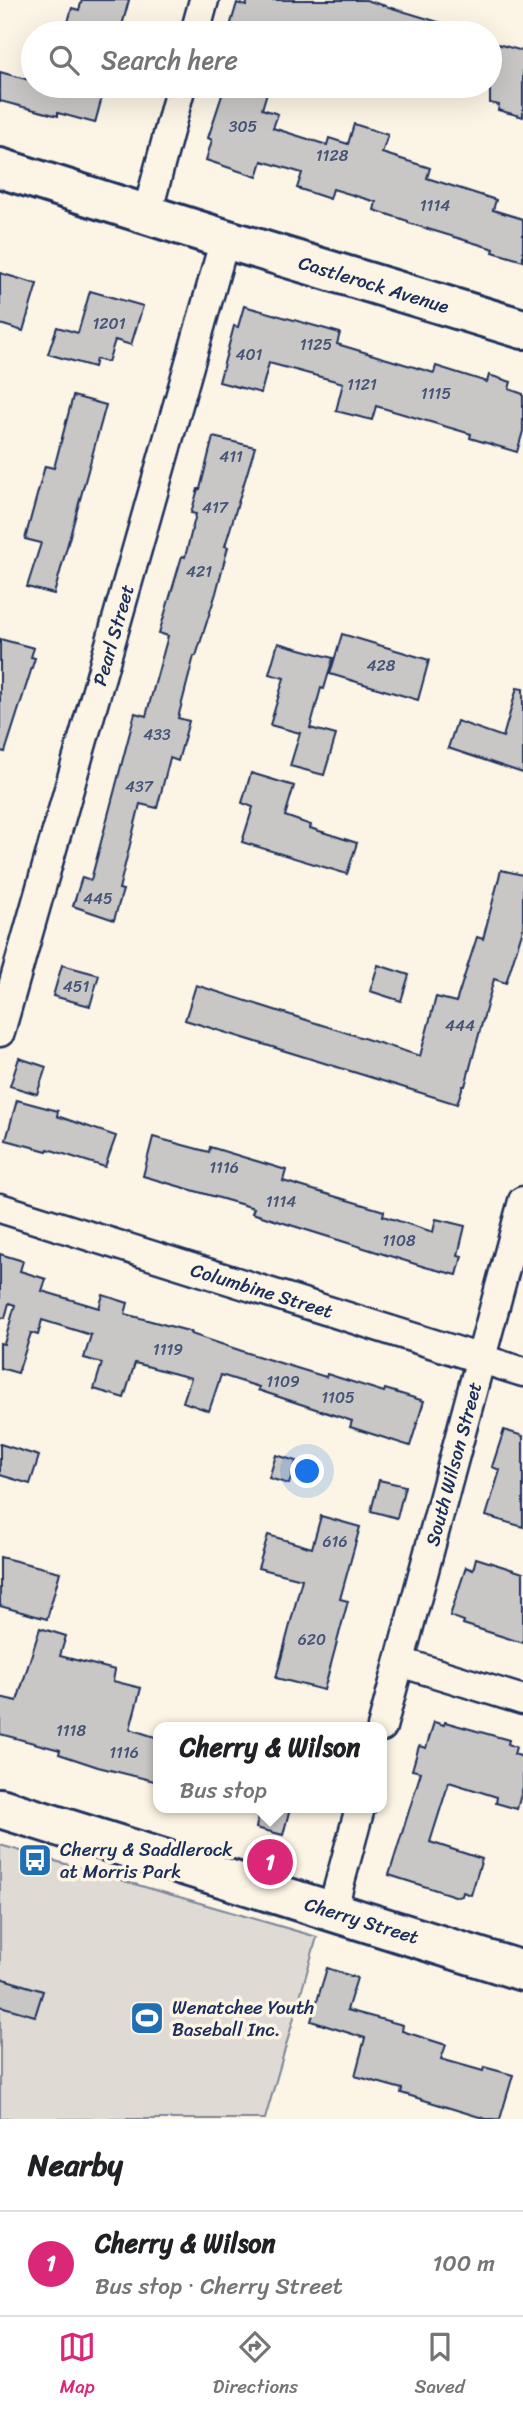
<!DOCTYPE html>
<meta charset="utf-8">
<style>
:root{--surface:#fff;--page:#f6f6f6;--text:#202124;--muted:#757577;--line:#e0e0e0;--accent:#db2777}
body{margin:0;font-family:Sriracha,sans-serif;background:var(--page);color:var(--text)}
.you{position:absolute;left:308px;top:1472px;width:24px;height:24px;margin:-18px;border:5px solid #fff;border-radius:50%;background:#1a73e8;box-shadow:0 0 0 10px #1a73e833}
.badge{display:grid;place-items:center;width:46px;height:46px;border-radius:50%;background:var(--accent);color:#fff;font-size:23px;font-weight:700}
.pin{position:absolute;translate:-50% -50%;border:4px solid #fff;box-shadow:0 2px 7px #0006}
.popup{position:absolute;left:153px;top:1722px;width:234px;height:91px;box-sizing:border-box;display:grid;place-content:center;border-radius:14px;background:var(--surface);filter:drop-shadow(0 2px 5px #0005);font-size:23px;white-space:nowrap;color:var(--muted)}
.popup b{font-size:26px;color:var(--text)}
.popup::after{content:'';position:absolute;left:50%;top:100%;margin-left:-14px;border:14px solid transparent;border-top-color:var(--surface)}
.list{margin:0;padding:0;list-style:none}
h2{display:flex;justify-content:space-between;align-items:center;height:91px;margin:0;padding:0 28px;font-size:30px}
h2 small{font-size:23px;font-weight:400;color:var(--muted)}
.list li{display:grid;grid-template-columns:46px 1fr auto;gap:21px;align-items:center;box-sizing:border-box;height:105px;padding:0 28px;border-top:2px solid var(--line)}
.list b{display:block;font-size:26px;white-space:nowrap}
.list p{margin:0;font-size:23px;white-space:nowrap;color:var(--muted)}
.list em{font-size:23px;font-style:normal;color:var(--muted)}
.icon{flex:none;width:38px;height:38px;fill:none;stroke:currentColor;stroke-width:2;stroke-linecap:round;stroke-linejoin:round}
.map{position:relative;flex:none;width:523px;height:2119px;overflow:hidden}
.search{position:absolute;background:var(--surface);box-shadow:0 7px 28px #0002;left:21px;right:21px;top:21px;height:77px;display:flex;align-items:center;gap:18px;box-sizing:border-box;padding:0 24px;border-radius:38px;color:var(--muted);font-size:26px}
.sheet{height:196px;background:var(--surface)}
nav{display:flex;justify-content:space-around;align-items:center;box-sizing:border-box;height:98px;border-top:2px solid var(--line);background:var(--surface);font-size:19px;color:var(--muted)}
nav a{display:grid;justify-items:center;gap:4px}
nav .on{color:var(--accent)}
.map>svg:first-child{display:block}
</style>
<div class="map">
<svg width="523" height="2119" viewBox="0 0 523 2119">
<rect width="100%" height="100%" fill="#fcf5e5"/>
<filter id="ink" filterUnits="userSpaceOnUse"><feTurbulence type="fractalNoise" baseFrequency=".0143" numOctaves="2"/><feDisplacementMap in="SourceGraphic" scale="14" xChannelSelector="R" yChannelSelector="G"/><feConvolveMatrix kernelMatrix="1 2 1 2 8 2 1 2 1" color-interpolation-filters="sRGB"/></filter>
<g filter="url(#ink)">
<path fill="#dfdbd4" stroke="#7d8599" stroke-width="2" d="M0 1845 317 1937 265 2119H0Z"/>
<g fill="#c8c7c6" stroke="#1b2f5e" stroke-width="2">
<path d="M82 0H129L120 33H65L72 8 79 10Z"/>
<path d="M248 0H366L458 28V33H228L237 3 246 6Z"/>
<path d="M490 42 523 51V117L498 110 499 105 490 103Z"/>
<path d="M0 72 33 81V86H105L95 123 58 113V116L0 101Z"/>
<path d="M225 86H269L262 109 278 114 273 128 327 145 329 138 348 144 354 124 388 135 382 153 430 168 427 178 496 200 493 210 523 219V261L493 252 494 249 408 223V221L374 210 376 202 333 189 330 199 297 188 302 173 262 161 257 177 206 160 212 140 208 138Z"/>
<path d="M0 273 37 284 23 331 0 324Z"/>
<path d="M90 291 143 306 131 345 115 340 108 362 96 359 94 367 48 354 57 327 78 333Z"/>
<path d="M244 306 340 333 337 344 434 373 436 366 487 382 489 375 511 382 509 389 523 394V431L517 452 470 438 471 434 376 406 372 420 336 411 343 383 269 363 261 393 219 382 234 326 238 327Z"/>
<path d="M73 396 106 405 54 594 27 587 41 543 25 539 45 466 54 468Z"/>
<path d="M213 437 255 447 225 546 228 547 216 593 196 656H194L178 718 189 721 178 761 170 758 157 808 140 804 119 889 123 890 114 920 73 906 82 877 91 880 135 713 146 716 168 636 159 633 182 556 185 557 196 514 191 513 198 489H200Z"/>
<path d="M342 634 429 660 418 700 330 674Z"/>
<path d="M0 639 34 648 31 657 35 658 5 752 0 751Z"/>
<path d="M278 643 333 658 324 689 321 688 310 728 336 735 324 775 290 766 300 733 270 725 284 678 269 674Z"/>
<path d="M517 688 523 689V773L448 748 457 721 503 737Z"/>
<path d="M251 773 294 786 285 816 311 825 310 828 357 843 347 874 242 842 253 807 242 803Z"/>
<path d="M501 870 523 875V929L506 983 494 979 465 1086H463L457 1104 185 1020 196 985 420 1056 436 997 456 1002 477 937 483 939Z"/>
<path d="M62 965 99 975 90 1006 53 996Z"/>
<path d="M378 965 409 975 401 1001 370 991Z"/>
<path d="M19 1058 46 1067 37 1094 10 1086Z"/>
<path d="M17 1100 58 1111 57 1116 116 1136 105 1167 48 1149 47 1151 6 1140Z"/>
<path d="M153 1137 209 1152 210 1147 286 1170 283 1181 384 1211 383 1216 433 1232 436 1219 465 1226 458 1255 462 1256 457 1275 425 1267 252 1213 254 1208 143 1176Z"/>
<path d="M0 1254 23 1261 20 1271 46 1279 42 1291 99 1308 103 1295 128 1303 125 1314 192 1332 191 1334 254 1355 326 1377 327 1374 384 1392 385 1389 424 1401 410 1446 350 1427 352 1421 258 1390 259 1387 221 1375 209 1411 183 1402 191 1378 135 1363 124 1398 94 1389 102 1363 84 1358 91 1335 42 1320 38 1335 31 1333 18 1373 0 1368V1343L4 1344 15 1305 9 1303 5 1318 0 1317Z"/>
<path d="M504 1430 523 1436V1527L486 1516 500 1470 492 1467Z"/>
<path d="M0 1444 39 1456 30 1484 0 1475Z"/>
<path d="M276 1455 296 1461 289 1484 269 1478Z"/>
<path d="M379 1480 405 1486 397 1518 371 1511Z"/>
<path d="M321 1516 360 1527 340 1599 348 1601 324 1690 276 1678 302 1579 258 1568 268 1535 312 1548Z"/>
<path d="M0 1557 60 1572 47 1619 0 1606Z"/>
<path d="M476 1558 523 1573V1643L463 1624 464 1621 450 1616 466 1567 473 1570Z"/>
<path d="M40 1628 66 1636 60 1656 115 1670 113 1681 141 1688 130 1729 158 1738V1782L98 1767 59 1754 60 1750 0 1734V1697L17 1701Z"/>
<path d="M434 1722 444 1725 445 1722 509 1740 508 1744 516 1747 514 1754 523 1757V1787L517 1809 496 1803 497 1797 449 1782 430 1842 482 1859 471 1895 463 1892 462 1896 458 1897 389 1875 421 1772 412 1770 419 1746 426 1748Z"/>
<path d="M260 1808H290L283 1835 256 1828Z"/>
<path d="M327 1968 357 1978 347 2010 403 2025 402 2031 446 2045 441 2059 483 2071 484 2067 513 2075 500 2119H486L401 2093 402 2089 355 2076 365 2038 311 2021Z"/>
<path d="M0 1978 43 1991 35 2016 0 2006Z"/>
</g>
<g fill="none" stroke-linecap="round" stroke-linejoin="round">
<g stroke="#1b2f5e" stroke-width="33">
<g id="street">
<path d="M195 33 204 0"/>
<path d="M147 214 181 86"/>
<path d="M0 1032 225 239"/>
<path d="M0 1208 523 1372"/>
<path d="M400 1662 523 1700"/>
<path d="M382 1727 523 1201"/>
<path d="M332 1911 360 1808"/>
</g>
</g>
<g stroke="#1b2f5e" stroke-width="44">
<g id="secondary">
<path d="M0 168 225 239 523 329"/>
<path d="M0 1808 523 1971"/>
</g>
</g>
<use href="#street" stroke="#fcf5e5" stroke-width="28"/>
<use href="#secondary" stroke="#fcf5e5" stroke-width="38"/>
</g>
</g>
<defs>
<g id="bus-square" transform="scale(1.75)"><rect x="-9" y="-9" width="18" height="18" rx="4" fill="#1f6fb2" stroke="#fcf5e5"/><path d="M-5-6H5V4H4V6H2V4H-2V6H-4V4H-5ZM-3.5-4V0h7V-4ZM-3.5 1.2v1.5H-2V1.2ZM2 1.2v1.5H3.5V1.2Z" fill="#fff"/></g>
<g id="stadium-square" transform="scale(1.75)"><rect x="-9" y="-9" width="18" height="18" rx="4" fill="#1f6fb2" stroke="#fcf5e5"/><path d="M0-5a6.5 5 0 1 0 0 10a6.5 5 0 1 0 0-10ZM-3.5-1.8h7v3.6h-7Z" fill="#fff"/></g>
</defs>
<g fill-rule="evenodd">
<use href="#bus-square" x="35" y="1860"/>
<use href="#stadium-square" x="147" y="2018"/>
</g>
<g text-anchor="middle" stroke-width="7" stroke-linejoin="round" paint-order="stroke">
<g font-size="16" fill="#465578">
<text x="243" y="132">305</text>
<text x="332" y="161">1128</text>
<text x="435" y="211">1114</text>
<text x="109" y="329">1201</text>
<text x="316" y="350">1125</text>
<text x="249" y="360">401</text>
<text x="362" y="390">1121</text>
<text x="436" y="399">1115</text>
<text x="231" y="462">411</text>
<text x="215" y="513">417</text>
<text x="199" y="577">421</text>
<text x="381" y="671">428</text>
<text x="157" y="740">433</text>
<text x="139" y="792">437</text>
<text x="98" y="904">445</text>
<text x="76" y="992">451</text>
<text x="460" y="1031">444</text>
<text x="224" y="1173">1116</text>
<text x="281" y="1207">1114</text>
<text x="399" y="1246">1108</text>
<text x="168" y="1355">1119</text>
<text x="283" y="1387">1109</text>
<text x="338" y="1403">1105</text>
<text x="335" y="1547">616</text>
<text x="312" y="1645">620</text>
<text x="71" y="1736">1118</text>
<text x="124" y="1758">1116</text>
</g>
<g font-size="19" fill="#1b2f5e" stroke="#fcf5e5">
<text transform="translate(374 284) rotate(17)" y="7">Castlerock Avenue</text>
<text transform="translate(113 635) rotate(-74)" y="7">Pearl Street</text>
<text transform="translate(262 1290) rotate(17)" y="7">Columbine Street</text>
<text transform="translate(453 1464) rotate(-75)" y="7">South Wilson Street</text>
<text transform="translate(362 1920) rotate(17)" y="7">Cherry Street</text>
</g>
<g font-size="19" fill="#1b2f5e" stroke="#fcf5e5" text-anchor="start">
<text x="60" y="1856">Cherry &amp; Saddlerock<tspan x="60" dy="22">at Morris Park</tspan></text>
<text x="172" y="2014">Wenatchee Youth<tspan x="172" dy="22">Baseball Inc.</tspan></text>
</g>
</g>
</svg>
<div class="you"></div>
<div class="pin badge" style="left:270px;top:1862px">1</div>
<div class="popup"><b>Cherry &amp; Wilson</b>Bus stop</div>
<div class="search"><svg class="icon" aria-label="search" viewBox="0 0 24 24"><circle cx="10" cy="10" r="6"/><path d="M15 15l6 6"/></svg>Search here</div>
</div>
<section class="sheet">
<h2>Nearby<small></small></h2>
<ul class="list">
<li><span class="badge">1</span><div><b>Cherry &amp; Wilson</b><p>Bus stop · Cherry Street</p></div><em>100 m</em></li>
</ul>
</section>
<nav>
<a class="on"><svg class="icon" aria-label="map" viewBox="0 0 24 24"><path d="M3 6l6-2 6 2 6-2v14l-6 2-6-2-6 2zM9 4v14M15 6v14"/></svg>Map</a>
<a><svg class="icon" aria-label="directions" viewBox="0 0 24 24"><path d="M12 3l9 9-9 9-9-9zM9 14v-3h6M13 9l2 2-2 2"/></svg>Directions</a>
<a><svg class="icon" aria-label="saved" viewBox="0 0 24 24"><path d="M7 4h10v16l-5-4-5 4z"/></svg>Saved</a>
</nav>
